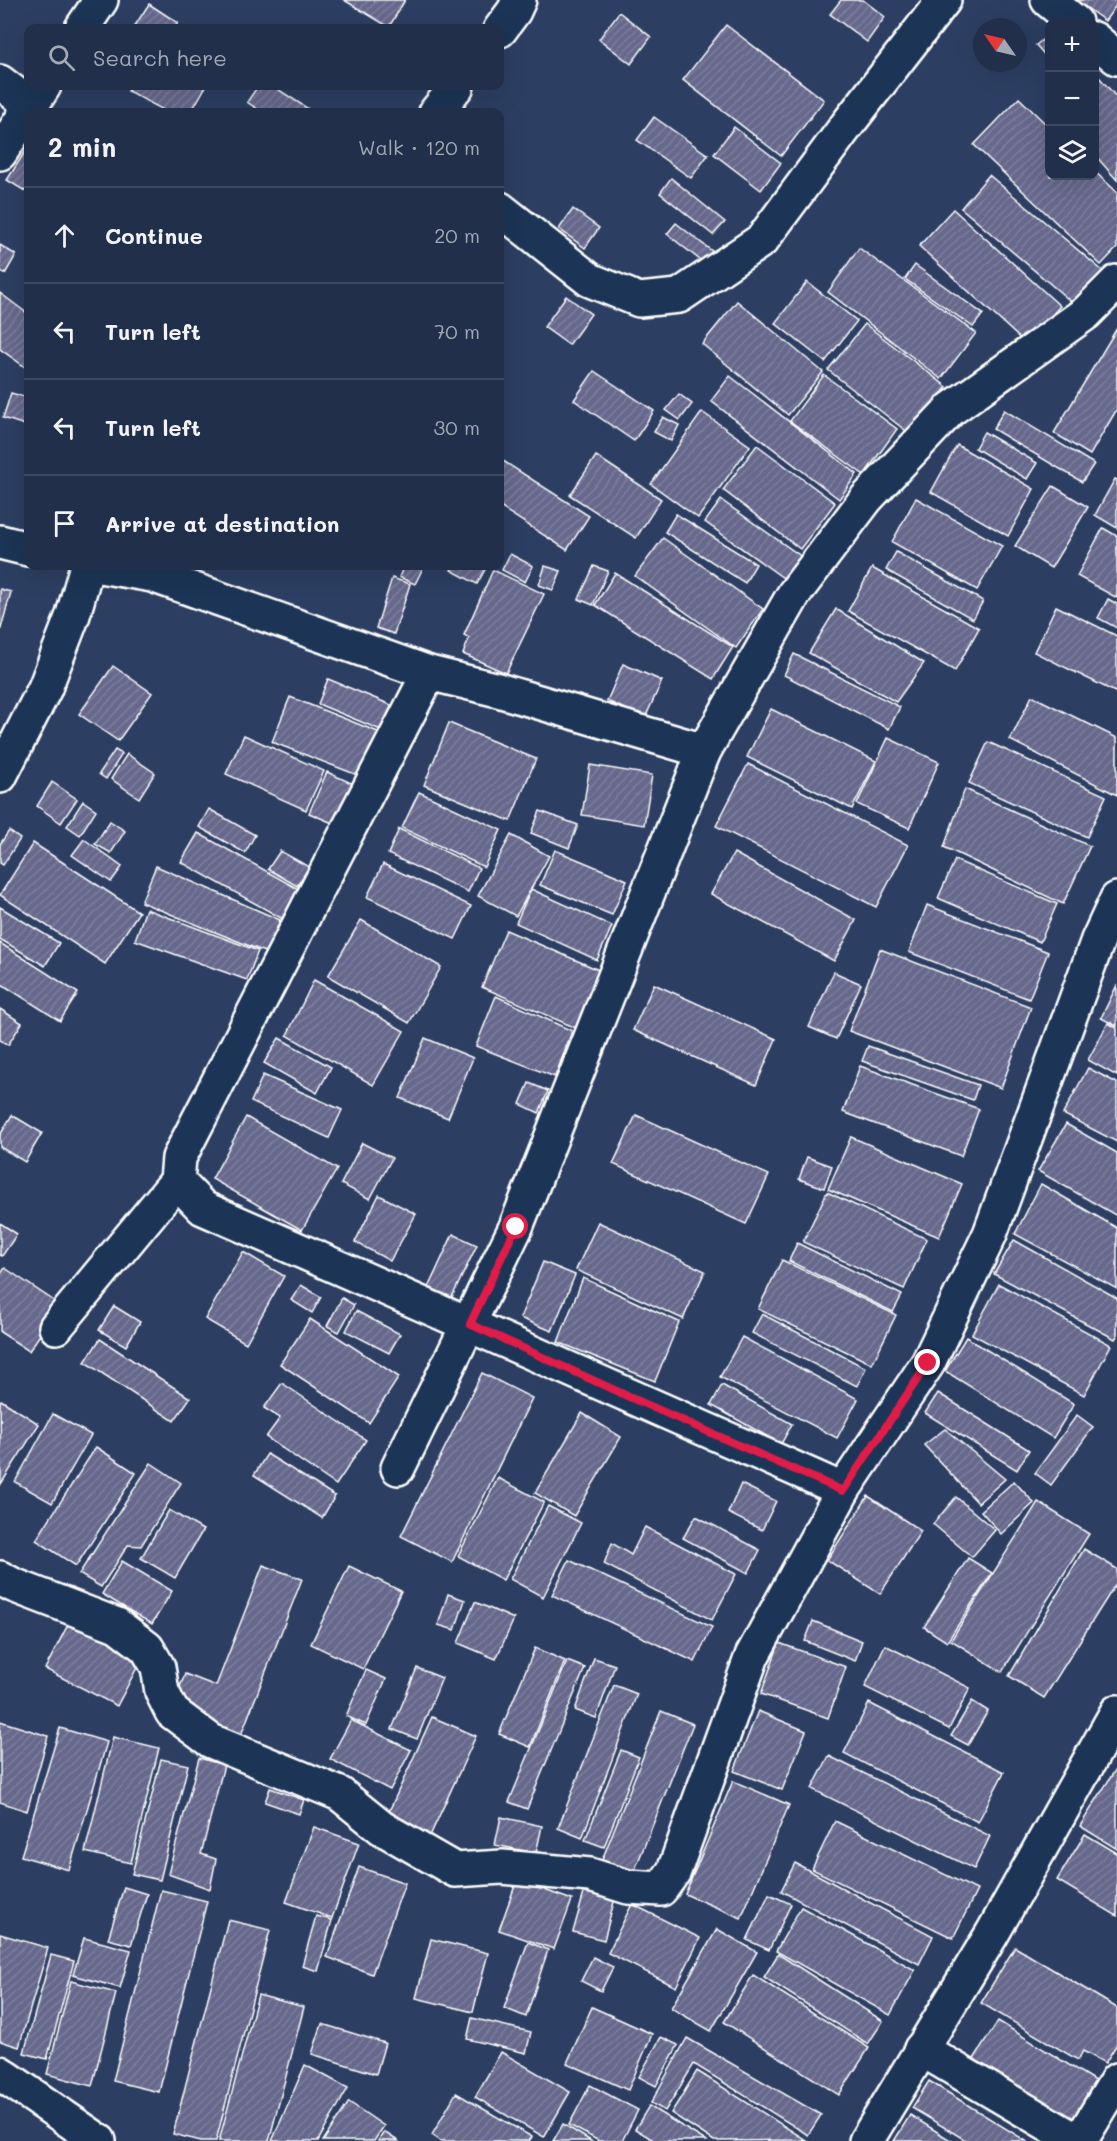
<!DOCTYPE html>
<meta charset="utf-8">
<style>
:root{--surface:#212f4a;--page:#293751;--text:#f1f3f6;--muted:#a2a9b5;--line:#3e4a62}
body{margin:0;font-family:Mali,sans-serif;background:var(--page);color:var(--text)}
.controls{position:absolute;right:18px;top:18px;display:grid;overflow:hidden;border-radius:12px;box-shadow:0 6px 24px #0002}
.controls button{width:54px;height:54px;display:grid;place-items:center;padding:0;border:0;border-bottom:2px solid var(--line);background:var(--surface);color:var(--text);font:30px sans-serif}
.compass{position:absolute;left:973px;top:18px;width:54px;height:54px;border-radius:50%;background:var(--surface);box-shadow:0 6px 24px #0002;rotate:304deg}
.stop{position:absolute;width:18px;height:18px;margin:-14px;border:4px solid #e11d48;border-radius:50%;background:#fff}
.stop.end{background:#e11d48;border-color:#fff;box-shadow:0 2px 6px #0008}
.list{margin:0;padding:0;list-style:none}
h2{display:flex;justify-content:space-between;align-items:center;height:78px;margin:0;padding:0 24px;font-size:26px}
h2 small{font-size:20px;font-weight:400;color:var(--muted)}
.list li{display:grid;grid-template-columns:39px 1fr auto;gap:18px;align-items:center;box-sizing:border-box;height:96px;padding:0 24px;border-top:2px solid var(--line)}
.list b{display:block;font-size:22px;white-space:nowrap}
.list em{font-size:20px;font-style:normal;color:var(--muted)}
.icon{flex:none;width:33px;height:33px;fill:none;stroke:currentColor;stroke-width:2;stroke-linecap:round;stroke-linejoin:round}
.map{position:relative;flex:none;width:1117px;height:2141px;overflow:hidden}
.search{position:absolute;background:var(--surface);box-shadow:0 6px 24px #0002;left:24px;top:24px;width:480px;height:66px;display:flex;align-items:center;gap:15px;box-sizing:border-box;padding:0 21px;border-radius:12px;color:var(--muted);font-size:22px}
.panel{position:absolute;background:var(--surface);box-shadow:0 6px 24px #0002;left:24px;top:108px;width:480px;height:462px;border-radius:12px}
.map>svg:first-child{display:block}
</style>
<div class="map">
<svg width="1117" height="2141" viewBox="0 0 1117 2141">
<defs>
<pattern id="building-hatch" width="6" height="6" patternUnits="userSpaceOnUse" patternTransform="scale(1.5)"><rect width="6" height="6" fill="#66678c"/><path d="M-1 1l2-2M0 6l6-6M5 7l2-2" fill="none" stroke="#7d7e9d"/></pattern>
</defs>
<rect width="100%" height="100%" fill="#2c3f62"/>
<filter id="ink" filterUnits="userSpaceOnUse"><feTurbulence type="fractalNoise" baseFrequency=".0167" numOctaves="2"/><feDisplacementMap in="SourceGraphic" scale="12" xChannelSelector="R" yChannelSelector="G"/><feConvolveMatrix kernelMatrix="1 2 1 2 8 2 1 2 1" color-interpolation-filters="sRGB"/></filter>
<g filter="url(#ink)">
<g fill="url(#building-hatch)" stroke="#fff" stroke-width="1.5">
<path d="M344 0H405L389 27Z"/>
<path d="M841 0H863L885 17 867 42 830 14Z"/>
<path d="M1076 0H1117V4L1105 21Z"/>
<path d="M149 4 178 23 174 28 134 27Z"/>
<path d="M619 12 651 37 631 64 599 39Z"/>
<path d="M726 25 824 100 781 156 683 80Z"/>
<path d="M1050 34V61L1036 45Z"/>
<path d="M1100 78 1117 98V180L1094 154V83Z"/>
<path d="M131 86H206L191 112H167L128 91Z"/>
<path d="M258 86H273L313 112H262L247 102Z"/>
<path d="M1019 98 1050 128V176H1094V171L1117 192V248L1101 265 974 145Z"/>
<path d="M654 117 708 155 691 178 637 140Z"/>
<path d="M734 127 781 163 761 190 714 154Z"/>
<path d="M28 147V193L7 180Z"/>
<path d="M989 175 1104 272 1075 305 961 208Z"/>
<path d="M671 178 725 222 713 235 660 193Z"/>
<path d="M573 209 599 228 585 248 559 229Z"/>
<path d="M953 209 1060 306 1026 344 919 246Z"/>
<path d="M676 223 722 259 714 271 667 234Z"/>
<path d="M0 245 16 255 5 274 0 270Z"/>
<path d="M859 248 976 333 941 379 828 292Z"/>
<path d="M915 265 983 314 973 327 905 279Z"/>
<path d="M807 282 857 321 825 362 775 323Z"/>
<path d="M0 293 28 314V369L0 349Z"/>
<path d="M566 296 591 314 569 345 544 327Z"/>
<path d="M737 301 823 372 788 415 702 344Z"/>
<path d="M865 324 947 387 910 434 828 370Z"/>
<path d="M1117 328V409L1090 455 1054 433Z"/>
<path d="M594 371 654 411 634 441 574 400Z"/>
<path d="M824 375 897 429 864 475 790 421Z"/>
<path d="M730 376 857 474 839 499 711 401Z"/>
<path d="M11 393 28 398V426L3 418Z"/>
<path d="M679 394 692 404 680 420 666 410Z"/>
<path d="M1004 410 1094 464 1082 482 993 429Z"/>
<path d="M702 412 750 446 698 518 651 484Z"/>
<path d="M663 417 679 425 671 441 654 432Z"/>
<path d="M984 432 1037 463 1027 479 975 448Z"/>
<path d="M757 445 835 503 800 549 723 490Z"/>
<path d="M957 445 1034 489 1008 536 931 492Z"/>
<path d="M596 456 661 499 636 538 570 495Z"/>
<path d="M500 459 589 516 567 550 500 507Z"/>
<path d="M1115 479 1117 480V528L1095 515Z"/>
<path d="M1053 486 1088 507 1051 568 1015 546Z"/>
<path d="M916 498 1002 546 977 590 892 542Z"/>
<path d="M721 500 802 557 786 580 705 522Z"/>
<path d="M676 514 756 564 745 583 665 532Z"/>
<path d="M1103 528 1117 536V598L1077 576Z"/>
<path d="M663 538 763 609 736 648 635 576Z"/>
<path d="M896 552 983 601 973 619 886 570Z"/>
<path d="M510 554 533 566 525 582 502 570Z"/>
<path d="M404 566H424L415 584 399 577Z"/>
<path d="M454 566H487L477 584 451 570Z"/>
<path d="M545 566 561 571 553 590 539 585Z"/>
<path d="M594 566 608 571 593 605 579 599Z"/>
<path d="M872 568 979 628 955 671 848 611Z"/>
<path d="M493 570 544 594 506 673 463 654 469 638 464 635Z"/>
<path d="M615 573 733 647 713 679 595 605Z"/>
<path d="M392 578 410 584 394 634 376 628Z"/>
<path d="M0 589 11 592 0 632Z"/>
<path d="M1108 599 1117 604V628L1098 618Z"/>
<path d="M1056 606 1117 636V693L1034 652Z"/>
<path d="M836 609 924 663 896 702 809 653Z"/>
<path d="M794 654 900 707 889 729 784 675Z"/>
<path d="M623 664 662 681 645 718 607 701Z"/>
<path d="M113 666 152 693 118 741 79 714Z"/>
<path d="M328 679 403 710 393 735 318 704Z"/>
<path d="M1032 696 1117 738V795L1010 740Z"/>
<path d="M290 697 378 732 360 776 272 742Z"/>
<path d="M771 709 876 761 852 809 747 757Z"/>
<path d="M449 723 536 759 510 821 424 785Z"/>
<path d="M244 735 324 771 306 810 226 774Z"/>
<path d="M888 738 939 762 909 828 857 804Z"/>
<path d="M988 742 1106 796 1087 837 969 783Z"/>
<path d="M115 750 122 754 106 779 99 774Z"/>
<path d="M127 754 155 773 139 798 111 779Z"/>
<path d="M748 764 908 845 876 907 716 826Z"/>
<path d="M590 765 652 775 644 825 582 815Z"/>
<path d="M327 772 360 787 342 827 309 813Z"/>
<path d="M52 782 77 799 61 823 37 806Z"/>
<path d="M965 789 1090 846 1063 904 944 847Z"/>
<path d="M419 792 501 830 484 867 402 828Z"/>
<path d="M83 801 96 810 80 835 67 826Z"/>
<path d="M209 809 255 835 245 853 199 827Z"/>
<path d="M540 811 578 825 569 848 531 833Z"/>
<path d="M110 821 125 831 111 853 95 844Z"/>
<path d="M399 829 479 868 468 892 388 854Z"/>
<path d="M9 831 20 839 3 865 0 863V844Z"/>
<path d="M198 833 307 894 290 923 181 862Z"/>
<path d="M511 835 549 856 516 916 478 896Z"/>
<path d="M84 839 122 867 111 882 72 855Z"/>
<path d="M33 843 139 912 105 964 0 895Z"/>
<path d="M555 850 627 880 612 915 540 885Z"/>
<path d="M280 851 309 867 297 886 268 869Z"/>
<path d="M734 853 856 920 834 961 711 894Z"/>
<path d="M955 860 1057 904 1040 942 938 898Z"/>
<path d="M383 864 471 906 455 939 367 897Z"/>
<path d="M156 866 280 920 267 953 141 902Z"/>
<path d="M531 889 612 926 597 960 516 923Z"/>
<path d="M927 905 1048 952 1029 999 909 952Z"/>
<path d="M0 907 59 943 45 966 0 939Z"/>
<path d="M146 909 258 951 247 980 135 940Z"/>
<path d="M361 920 441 967 409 1023 328 976Z"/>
<path d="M506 930 601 971 576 1028 482 987Z"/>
<path d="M0 943 78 993 60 1021 0 983Z"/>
<path d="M880 949 1031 1007 1001 1088 849 1031Z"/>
<path d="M834 972 861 984 836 1039 809 1027Z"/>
<path d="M314 980 404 1031 373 1085 287 1035Z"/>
<path d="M654 984 776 1039 756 1085 633 1030Z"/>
<path d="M1117 985V1026L1101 1018Z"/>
<path d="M496 996 572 1031 555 1077 476 1046Z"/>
<path d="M0 1009 22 1023 8 1045 0 1040Z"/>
<path d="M1108 1023 1117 1028V1076L1088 1060Z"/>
<path d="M279 1038 331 1067 317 1093 264 1063Z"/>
<path d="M425 1038 473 1058 448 1118 400 1098Z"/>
<path d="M868 1046 978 1085 973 1100 862 1061Z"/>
<path d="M860 1066 979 1109 961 1156 843 1112Z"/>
<path d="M1088 1068 1117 1083V1142L1063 1114Z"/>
<path d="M263 1075 342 1110 329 1138 251 1102Z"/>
<path d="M529 1083 548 1091 539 1113 520 1104Z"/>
<path d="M12 1115 42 1133 25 1162 0 1147V1135Z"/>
<path d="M636 1115 769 1175 746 1224 613 1164Z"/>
<path d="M246 1117 337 1169 302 1230 212 1179Z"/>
<path d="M1066 1124 1117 1153V1216L1038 1171Z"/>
<path d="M851 1137 962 1184 939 1237 828 1189Z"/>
<path d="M362 1143 392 1158 370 1199 341 1184Z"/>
<path d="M807 1157 832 1166 824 1188 799 1179Z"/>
<path d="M1041 1184 1117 1228V1289L1015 1234Z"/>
<path d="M827 1192 927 1239 904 1289 803 1242Z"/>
<path d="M379 1195 416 1214 390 1261 355 1242Z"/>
<path d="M598 1222 705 1271 683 1319 576 1270Z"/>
<path d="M0 1223 17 1234 2 1256 0 1255Z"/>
<path d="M453 1234 477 1245 451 1299 428 1288Z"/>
<path d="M1014 1240 1117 1298V1336L1115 1339 994 1274Z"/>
<path d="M797 1243 902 1295 893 1312 789 1261Z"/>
<path d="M243 1252 284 1276 246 1343 205 1319Z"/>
<path d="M782 1260 896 1315 872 1364 758 1309Z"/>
<path d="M543 1262 575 1275 552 1331 520 1318Z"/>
<path d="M5 1268 60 1305 29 1351 0 1332V1275Z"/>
<path d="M583 1278 679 1322 655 1381 558 1342Z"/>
<path d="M999 1284 1111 1345 1084 1395 972 1334Z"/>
<path d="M301 1285 321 1297 312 1313 291 1300Z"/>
<path d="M342 1298 354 1305 339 1332 327 1326Z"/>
<path d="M114 1306 140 1322 126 1346 99 1330Z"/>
<path d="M356 1311 400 1334 389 1353 346 1331Z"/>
<path d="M762 1314 866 1368 857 1386 752 1333Z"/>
<path d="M310 1319 399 1377 369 1423 280 1364Z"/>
<path d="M742 1337 858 1399 837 1438 720 1377Z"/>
<path d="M966 1337 1074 1404 1053 1438 945 1371Z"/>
<path d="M100 1339 190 1398 174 1421 85 1362Z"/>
<path d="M482 1373 532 1398 452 1562 401 1536Z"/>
<path d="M282 1383 366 1440 336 1485 266 1437 280 1418 264 1408Z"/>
<path d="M722 1385 792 1424 781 1444 711 1405Z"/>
<path d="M938 1393 1029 1450 1017 1470 925 1413Z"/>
<path d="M1 1400 39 1424 1 1484 0 1402Z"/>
<path d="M582 1413 621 1437 574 1516 535 1493Z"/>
<path d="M53 1414 91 1435 52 1503 15 1482Z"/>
<path d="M1077 1415 1093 1427 1051 1485 1035 1473Z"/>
<path d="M945 1429 1005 1479 978 1503 924 1445Z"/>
<path d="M96 1447 136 1473 76 1566 36 1540Z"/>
<path d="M267 1454 335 1496 322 1518 254 1475Z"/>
<path d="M151 1463 181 1483 141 1546 128 1545 101 1587 79 1574Z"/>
<path d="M498 1478 544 1502 503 1580 458 1556Z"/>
<path d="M1014 1481 1034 1503 1001 1534 981 1511Z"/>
<path d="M741 1484 776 1501 762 1530 728 1513Z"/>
<path d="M868 1496 921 1531 880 1594 827 1560Z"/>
<path d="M956 1497 995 1530 972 1557 933 1524Z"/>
<path d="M1038 1502 1089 1534 1002 1672 951 1640Z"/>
<path d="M548 1506 581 1523 543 1597 510 1579Z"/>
<path d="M169 1510 203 1530 175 1578 141 1558Z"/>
<path d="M696 1516 760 1550 748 1573 683 1538Z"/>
<path d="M645 1527 736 1574 712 1620 604 1564 612 1543 631 1555Z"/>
<path d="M1084 1549 1117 1569V1582L1044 1698 1009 1676Z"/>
<path d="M968 1558 992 1573 947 1642 924 1627Z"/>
<path d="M569 1560 712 1627 695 1662 552 1595Z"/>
<path d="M122 1561 172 1591 152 1624 102 1594Z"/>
<path d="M263 1565 302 1579 241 1735 172 1708 185 1674 216 1686Z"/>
<path d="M349 1566 401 1591 363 1669 311 1644Z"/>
<path d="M448 1594 465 1600 455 1630 438 1625Z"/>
<path d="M475 1602 514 1619 496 1659 458 1643Z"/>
<path d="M72 1617 144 1654 117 1706 45 1669Z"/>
<path d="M813 1621 862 1641 855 1661 805 1641Z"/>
<path d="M779 1643 846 1667 828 1718 761 1694Z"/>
<path d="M885 1645 970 1688 949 1729 865 1687Z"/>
<path d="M535 1648 565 1661 530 1747 499 1734Z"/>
<path d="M594 1658 615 1665 596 1718 575 1710Z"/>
<path d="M567 1661 585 1668 527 1809 509 1802Z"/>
<path d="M417 1668 442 1678 417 1739 392 1729Z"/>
<path d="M366 1670 386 1679 366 1725 346 1716Z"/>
<path d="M614 1685 637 1694 582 1838 558 1828Z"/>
<path d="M972 1701 988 1711 968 1745 951 1736Z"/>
<path d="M869 1703 1004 1772 978 1822 844 1753Z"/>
<path d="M661 1711 693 1724 632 1877 600 1865Z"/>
<path d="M758 1711 806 1731 782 1790 734 1771Z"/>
<path d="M432 1717 476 1736 429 1838 386 1818Z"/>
<path d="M351 1720 411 1750 390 1790 330 1759Z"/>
<path d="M0 1721 48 1736 27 1811 0 1802Z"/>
<path d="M60 1728 107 1742 69 1870 21 1856Z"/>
<path d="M113 1737 159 1748 131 1863 85 1852Z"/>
<path d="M621 1750 639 1757 604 1847 585 1840Z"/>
<path d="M829 1756 990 1836 974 1869 812 1789Z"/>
<path d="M199 1758 224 1765 201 1854 216 1859 210 1889 168 1874Z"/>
<path d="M161 1759 188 1765 160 1880 132 1874Z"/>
<path d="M1117 1767V1849L1080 1826Z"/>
<path d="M733 1781 789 1805 741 1918 685 1894Z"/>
<path d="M270 1788 304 1800 299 1814 265 1802Z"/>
<path d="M501 1817 542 1826 536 1853 495 1845Z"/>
<path d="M835 1821 977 1890 953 1938 812 1869Z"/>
<path d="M314 1827 359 1843 332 1918 286 1902Z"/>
<path d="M1085 1834 1117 1853V1916L1057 1880Z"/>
<path d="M795 1863 933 1936 919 1964 781 1891Z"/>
<path d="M359 1867 405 1883 372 1974 327 1957Z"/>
<path d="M517 1880 572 1900 554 1949 499 1930Z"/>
<path d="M586 1886 616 1894 604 1940 573 1932Z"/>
<path d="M124 1887 147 1894 131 1945 108 1939Z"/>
<path d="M161 1890 207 1901 159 2092 113 2081Z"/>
<path d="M769 1894 791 1904 769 1950 747 1940Z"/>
<path d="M632 1904 700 1938 676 1987 608 1953Z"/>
<path d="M801 1907 915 1970 890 2015 776 1951Z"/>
<path d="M316 1916 332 1920 318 1971 302 1966Z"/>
<path d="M228 1920 270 1930 216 2141H201L173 2134Z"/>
<path d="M717 1929 757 1952 711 2031 671 2008Z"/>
<path d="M0 1934 48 1948 19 2047 0 2041Z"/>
<path d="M84 1938 131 1950 120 1988 73 1975Z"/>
<path d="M431 1939 488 1953 473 2012 416 1998Z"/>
<path d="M528 1942 548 1950 526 2017 504 2008Z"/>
<path d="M1015 1947 1117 2008V2044L1105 2063 1083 2051 1078 2060 981 2003Z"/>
<path d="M778 1954 883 2021 868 2044 764 1977Z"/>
<path d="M51 1955 74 1961 47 2059 24 2053Z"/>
<path d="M593 1957 613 1967 601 1991 581 1981Z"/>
<path d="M753 1975 869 2048 839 2095 724 2022Z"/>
<path d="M71 1981 116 1993 92 2086 47 2074Z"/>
<path d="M258 1995 304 2007 269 2141H219Z"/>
<path d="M592 2007 652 2034 628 2090 567 2063Z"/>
<path d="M472 2018 531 2032 526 2053 467 2039Z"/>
<path d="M998 2021 1095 2081 1072 2120 974 2059Z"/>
<path d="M322 2024 385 2043 376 2074 312 2054Z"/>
<path d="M661 2037 678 2045 656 2086 639 2077Z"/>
<path d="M687 2038 821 2115 808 2135 694 2064 665 2111 651 2103Z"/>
<path d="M501 2052 570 2092 544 2137 475 2097Z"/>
<path d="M305 2065 348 2088 318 2141H272Z"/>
<path d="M697 2071 806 2140 714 2141 671 2113Z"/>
<path d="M929 2081 1026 2141H967L912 2108Z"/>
<path d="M590 2085 638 2110 622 2141H599L569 2125Z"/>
<path d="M456 2093 532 2137 529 2141H441L432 2135Z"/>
<path d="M349 2102 384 2126 374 2141H323Z"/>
<path d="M649 2106 706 2141H655L635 2129Z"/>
<path d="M910 2115 952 2141H894Z"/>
<path d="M563 2124 591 2141H553Z"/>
<path d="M384 2132 398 2141H378Z"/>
</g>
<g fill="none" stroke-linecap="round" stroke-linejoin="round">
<g stroke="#fff" stroke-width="38">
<g id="minor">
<path d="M1048 0 1075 22"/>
<path d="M82 28 101 0"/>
<path d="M500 30 514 11 519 0"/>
<path d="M1094 39 1117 58"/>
<path d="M0 82 30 105"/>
<path d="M436 112 457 86"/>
<path d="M0 153 44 86"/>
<path d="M500 209 590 280 639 300 679 296 762 240 847 125 944 0"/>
<path d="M0 542 28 549"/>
<path d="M100 566 152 575 429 673 498 690 704 751"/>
<path d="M429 673 179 1158 177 1181 203 1208C417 1301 629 1396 843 1490"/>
<path d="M0 776 45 688 73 615 87 566"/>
<path d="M56 1327 177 1181"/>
<path d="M398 1468 516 1227 704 751 794 594 866 499 951 409 1086 313 1117 282"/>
<path d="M0 1578 13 1585 117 1625 147 1648 158 1667 162 1692 172 1712 211 1741 340 1794 382 1828 455 1870 502 1867 590 1875 628 1887 661 1889 674 1871 752 1656 843 1490 928 1363 990 1234 1098 940 1117 899"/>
<path d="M921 2049 1077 2141"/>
<path d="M0 2073 99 2141"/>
<path d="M866 2141 992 1934 1117 1712"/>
<path d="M1080 2141 1117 2080"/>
</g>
</g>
<use href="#minor" stroke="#1d3557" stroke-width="33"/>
</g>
</g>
<g fill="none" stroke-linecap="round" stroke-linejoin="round" filter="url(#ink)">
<path stroke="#e11d48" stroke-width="8" d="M516 1227 470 1324 634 1399 843 1491 928 1363"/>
</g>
</svg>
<div class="controls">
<button>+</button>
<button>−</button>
<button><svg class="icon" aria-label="layers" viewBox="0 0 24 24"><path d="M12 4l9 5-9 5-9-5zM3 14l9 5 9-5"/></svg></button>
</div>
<svg class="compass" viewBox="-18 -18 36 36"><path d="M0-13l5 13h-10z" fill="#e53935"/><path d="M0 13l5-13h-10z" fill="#a2a9b5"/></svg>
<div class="stop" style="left:516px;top:1227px"></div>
<div class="stop end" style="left:928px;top:1363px"></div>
<div class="search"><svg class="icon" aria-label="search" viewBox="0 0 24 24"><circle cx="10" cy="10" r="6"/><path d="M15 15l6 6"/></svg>Search here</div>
<section class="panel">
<h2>2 min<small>Walk · 120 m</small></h2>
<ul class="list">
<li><svg class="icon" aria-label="ahead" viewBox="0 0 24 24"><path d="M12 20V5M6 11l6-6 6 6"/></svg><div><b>Continue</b></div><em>20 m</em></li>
<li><svg class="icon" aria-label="left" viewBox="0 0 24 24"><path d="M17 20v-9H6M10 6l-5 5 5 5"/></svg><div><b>Turn left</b></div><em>70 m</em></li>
<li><svg class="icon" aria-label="left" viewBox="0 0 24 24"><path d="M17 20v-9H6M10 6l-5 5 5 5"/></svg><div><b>Turn left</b></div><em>30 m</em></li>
<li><svg class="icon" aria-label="arrive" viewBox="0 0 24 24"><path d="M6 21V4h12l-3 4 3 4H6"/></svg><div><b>Arrive at destination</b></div></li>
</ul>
</section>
</div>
